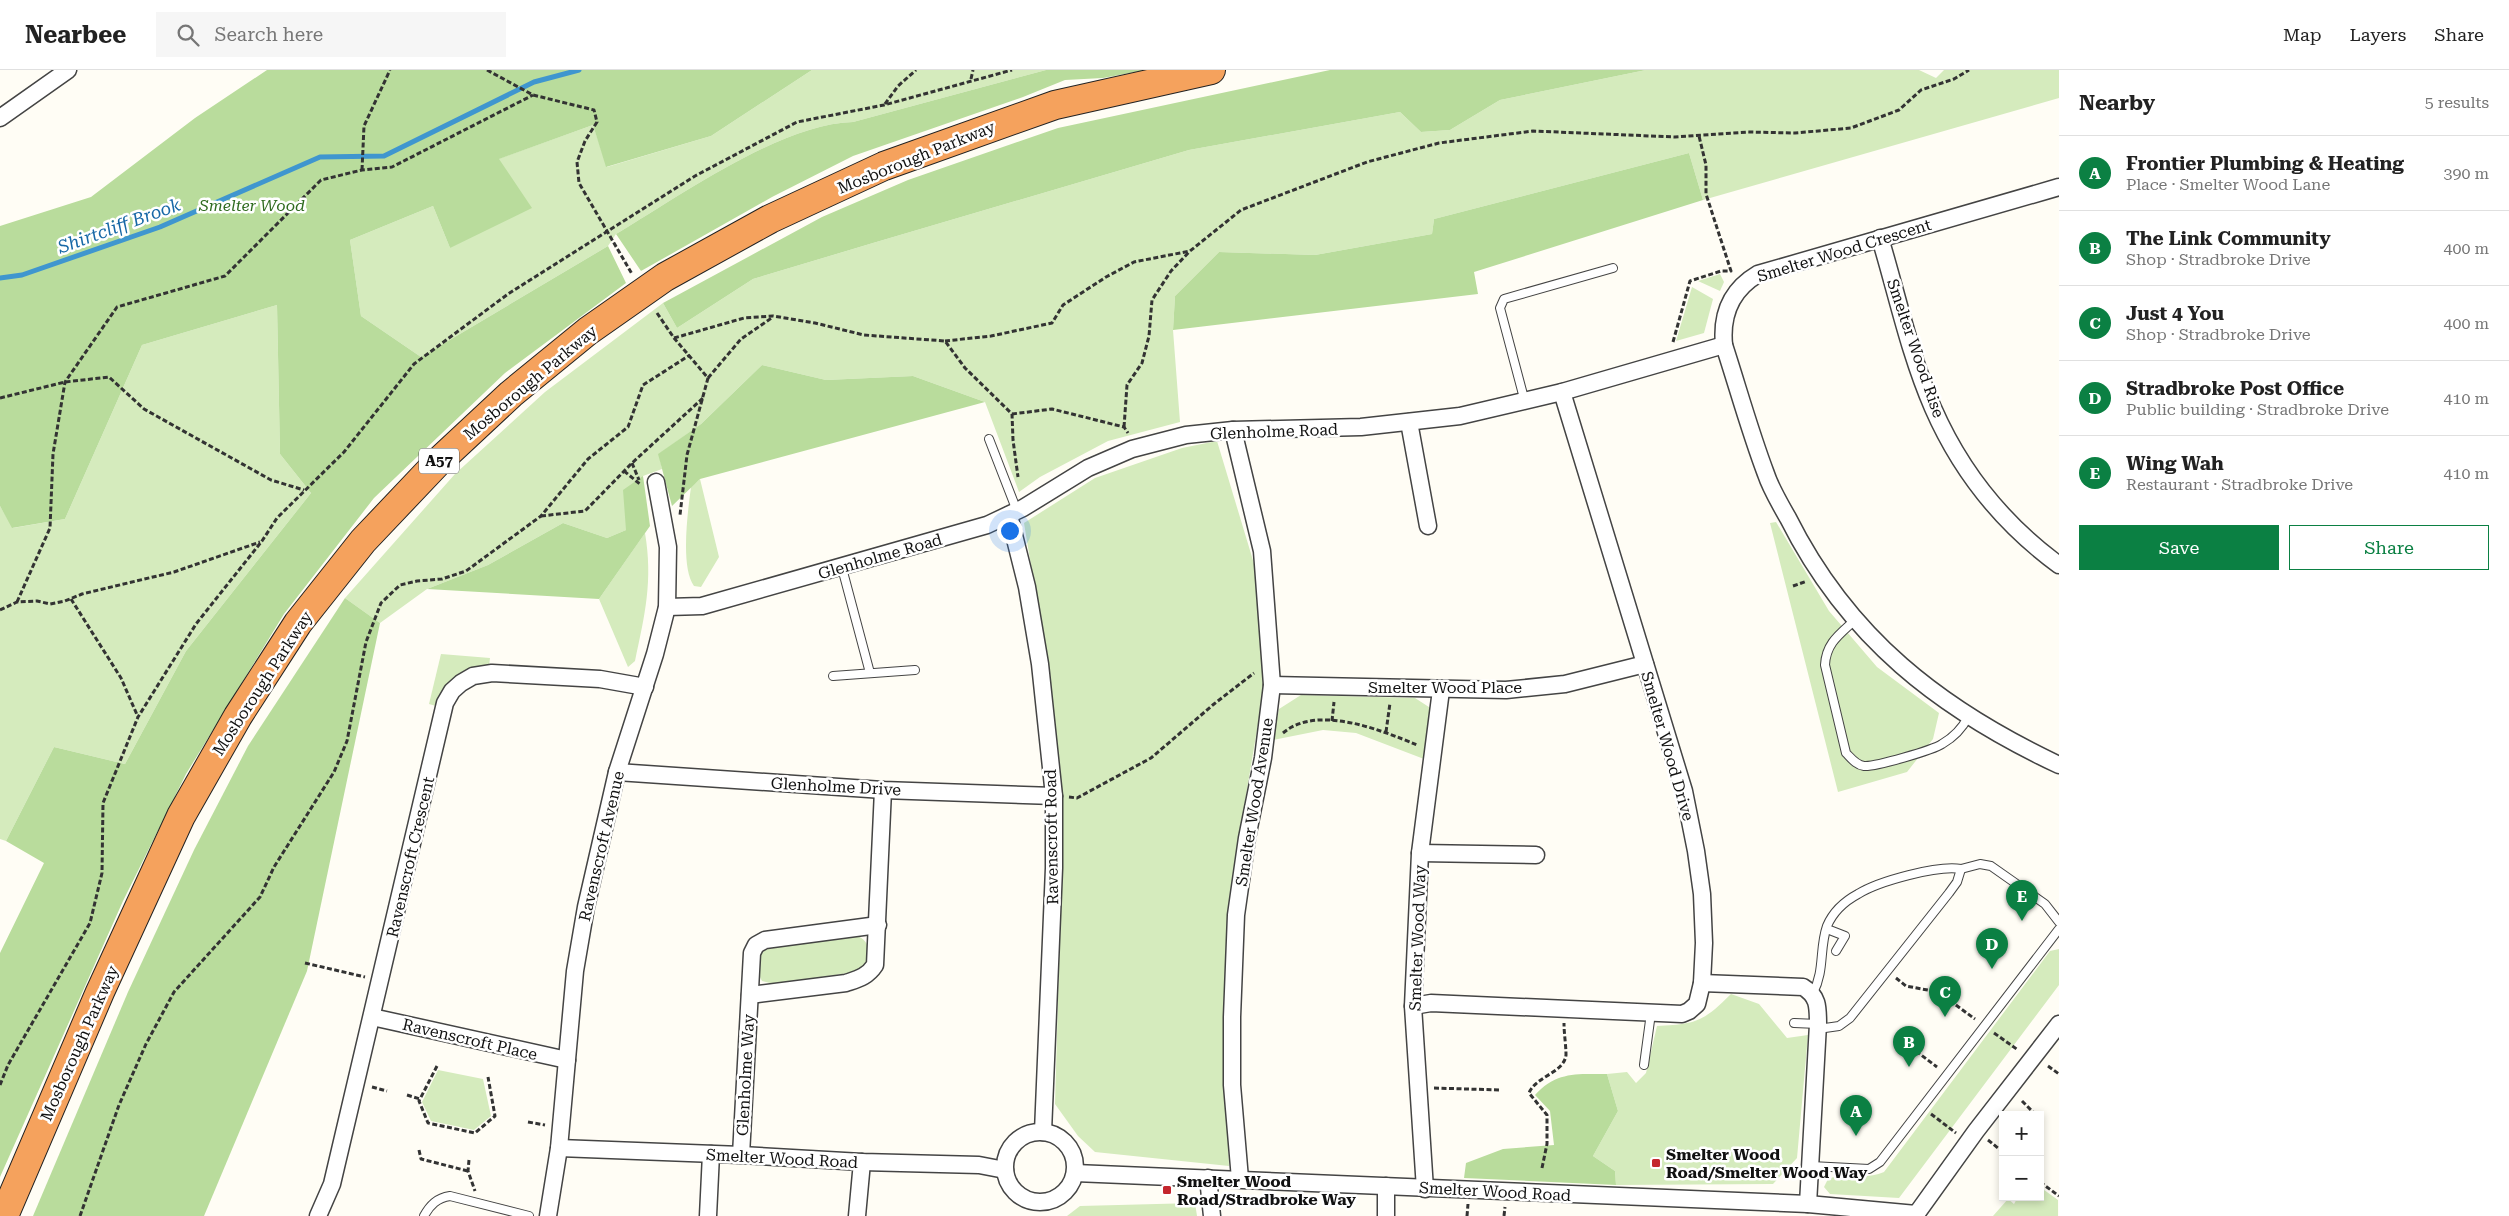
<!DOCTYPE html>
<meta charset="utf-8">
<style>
:root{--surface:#fff;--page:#f6f6f6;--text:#222;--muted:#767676;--line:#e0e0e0;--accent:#0b8043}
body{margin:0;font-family:"Roboto Serif",serif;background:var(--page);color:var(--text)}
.controls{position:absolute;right:15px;bottom:15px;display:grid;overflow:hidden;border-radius:0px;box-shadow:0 2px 8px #0003}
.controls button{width:45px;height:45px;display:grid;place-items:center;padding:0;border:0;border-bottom:1px solid var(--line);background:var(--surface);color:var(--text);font:25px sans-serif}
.you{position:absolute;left:1009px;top:460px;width:18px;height:18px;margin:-12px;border:4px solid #fff;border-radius:50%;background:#1a73e8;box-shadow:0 0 0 8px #1a73e833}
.badge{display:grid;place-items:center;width:32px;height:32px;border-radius:50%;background:var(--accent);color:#fff;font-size:16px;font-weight:700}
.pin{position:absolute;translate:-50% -41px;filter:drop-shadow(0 1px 2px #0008)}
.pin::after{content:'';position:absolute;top:26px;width:18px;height:15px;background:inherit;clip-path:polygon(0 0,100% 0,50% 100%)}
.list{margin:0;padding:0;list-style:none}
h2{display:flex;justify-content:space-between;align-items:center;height:65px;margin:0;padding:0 20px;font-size:21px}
h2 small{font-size:16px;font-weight:400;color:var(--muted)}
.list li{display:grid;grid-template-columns:32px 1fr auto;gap:15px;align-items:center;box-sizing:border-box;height:75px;padding:0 20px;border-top:1px solid var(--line)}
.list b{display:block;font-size:19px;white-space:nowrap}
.list p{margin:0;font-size:16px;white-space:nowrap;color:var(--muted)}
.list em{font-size:16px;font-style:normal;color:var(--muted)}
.actions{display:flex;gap:10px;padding:15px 20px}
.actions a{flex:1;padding:11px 0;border:1px solid var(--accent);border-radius:0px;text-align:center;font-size:18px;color:var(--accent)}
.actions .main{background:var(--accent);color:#fff}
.icon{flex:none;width:28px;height:28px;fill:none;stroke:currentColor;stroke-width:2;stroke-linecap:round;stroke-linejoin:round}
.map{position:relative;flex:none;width:2059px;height:1146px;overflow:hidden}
header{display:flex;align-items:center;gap:30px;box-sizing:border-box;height:70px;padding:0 25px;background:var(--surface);border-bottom:1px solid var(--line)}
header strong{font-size:24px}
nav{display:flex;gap:28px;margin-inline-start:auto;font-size:18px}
.search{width:350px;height:45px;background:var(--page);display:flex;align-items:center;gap:12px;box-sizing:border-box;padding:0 18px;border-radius:0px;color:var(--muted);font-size:19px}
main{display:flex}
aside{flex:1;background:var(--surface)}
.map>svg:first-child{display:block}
</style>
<header>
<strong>Nearbee</strong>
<div class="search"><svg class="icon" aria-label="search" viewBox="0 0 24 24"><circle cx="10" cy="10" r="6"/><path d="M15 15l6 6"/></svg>Search here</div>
<nav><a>Map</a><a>Layers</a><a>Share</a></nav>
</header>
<main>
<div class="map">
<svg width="2059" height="1146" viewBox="0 0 2059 1146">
<rect width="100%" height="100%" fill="#fffdf5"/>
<g fill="#d5ebbd">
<path d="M812 0H1046L853 52C780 54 680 126 616 164L608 176 421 287 361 246 350 170 433 136 450 178 498 89 593 55 607 97 711 66Z"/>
<path d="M1646 0H1919L1936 8 1944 0H2059V28L1703 130 1689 83 1434 149 1432 164 1315 185 1219 182 1175 226 1173 260 1180 352 1108 371 1040 407 1019 422 985 332 913 306 826 310 762 295 701 354 659 384 662 399 643 406 626 460 607 468 563 453 488 495 427 519 380 553 345 528 455 404 545 322 663 233 677 258 753 209 873 173 1189 80 1400 42 1421 62 1450 60 1500 30Z"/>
<path d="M1720 204 1724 212 1720 221 1698 211Z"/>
<path d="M1692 217 1713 229 1704 263 1676 271Z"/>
<path d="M277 235 280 384 311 423 186 581 125 694 54 677 6 771 0 769V436L13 458 65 449 142 275Z"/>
<path d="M1217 371 1255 497 1265 612 1235 791 1223 942 1229 1096 1095 1082 1078 1066 1055 1034 1062 791 1052 623 1024 453 1095 408 1182 378Z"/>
<path d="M700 409 719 487 701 517 694 516C680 497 688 440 691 417Z"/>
<path d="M1776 452 1829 541 1877 597 1939 643 1933 669 1907 702 1838 722 1770 453Z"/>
<path d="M645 463C653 511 645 544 635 591L628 597 599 529Z"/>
<path d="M441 584 490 588 489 596 436 636 429 634Z"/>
<path d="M1301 625 1415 628 1432 639 1424 689 1356 663 1323 660 1273 670 1279 639Z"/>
<path d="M858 866C870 872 869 880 868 893L855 902 774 914 762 911C755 900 759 888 764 877Z"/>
<path d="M2059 879V915L1899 1128 1830 1124 1824 1117 1828 1109C1845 1101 1864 1111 1884 1102L2050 881Z"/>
<path d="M1731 924 1759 934 1787 968 1808 965 1797 1088 1773 1114 1616 1115 1615 1101 1593 1086 1618 1041 1607 1004 1627 1002 1636 1013 1646 1003 1657 956C1696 954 1703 952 1731 924Z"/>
<path d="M438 1000 483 1009 491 1046 474 1060 431 1051 422 1032Z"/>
<path d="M2040 1117 2058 1130V1146H1993L2008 1129 2014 1134 2018 1127H2040Z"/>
<path d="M1195 1133 1197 1146H1067L1080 1136Z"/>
</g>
<g fill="#b9dc9c">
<path d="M267 0H812L711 66 606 97 593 55 499 89 532 138 450 178 433 136 350 170 361 246 421 287 608 176 626 213 505 303 374 428 284 544 186 704 123 831 0 1107V883L44 793 6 771 54 677 125 694 186 581 311 423 280 384 277 235 142 275 65 449 12 458 0 436V156L91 127 195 48Z"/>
<path d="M1046 0H1146L1103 8 1065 10 1023 27 853 86 772 127 641 201 616 164C680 126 780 54 853 52Z"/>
<path d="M1330 0H1646L1500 30 1450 60 1421 62 1400 42 1189 80 873 173 753 209 677 258 663 233 822 147 908 110 1058 58Z"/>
<path d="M1689 83 1703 130 1474 202 1478 224 1173 260 1175 226 1219 182 1315 185 1432 164 1434 149Z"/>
<path d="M762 295 826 310 913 306 985 332 700 409 672 436 658 384 701 354Z"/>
<path d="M643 406 650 456 599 529 427 519 488 495 563 453 607 468 626 460 623 420Z"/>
<path d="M345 528 380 553 307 901 204 1146H33L128 922 194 780 248 676Z"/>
<path d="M1607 1004 1618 1041 1593 1086 1615 1101 1616 1115 1464 1108 1466 1093 1503 1079 1554 1075 1550 1041 1535 1025C1556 1001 1578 1004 1607 1004Z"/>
</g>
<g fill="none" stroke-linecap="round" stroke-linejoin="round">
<path stroke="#3f96cf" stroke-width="5" d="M0 208 22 205 160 157 320 87 384 86 534 12 579 0"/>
<g stroke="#444" stroke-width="10">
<g id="lane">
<path d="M1525 332 1500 238 1504 229 1613 198"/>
<path d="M989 369 1017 441"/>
<path d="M842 498 870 603"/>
<path d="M1855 550C1840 564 1826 573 1825 595L1846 683C1851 688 1856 695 1864 696 1875 697 1933 680 1942 674 1954 667 1962 659 1968 647"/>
<path d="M833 606 915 600"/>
<path d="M1961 799 1980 794 1991 796 2045 834 2059 852"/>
<path d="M1827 859 1845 866 1836 881"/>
<path d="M1813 923C1825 900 1819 879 1827 856 1833 842 1845 831 1858 824 1879 811 1938 795 1961 799L1957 812 1949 823 1850 948 1839 956 1818 959"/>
<path d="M1794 953 1818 954"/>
<path d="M1644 995 1651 943"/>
<path d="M1811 1096 1869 1099 1880 1092 2059 859"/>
<path d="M424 1146C430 1135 437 1128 450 1126L529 1146"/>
</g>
</g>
<g stroke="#444" stroke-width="19">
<g id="street">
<path d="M0 48 68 0"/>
<path d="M2059 117 1758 204C1731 220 1721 244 1724 275 1738 318 1750 362 1766 404 1771 419 1780 434 1788 448 1848 568 1940 639 2059 695"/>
<path d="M1880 168C1897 224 1909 283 1933 338 1961 402 2003 454 2059 495"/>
<path d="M1409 352 1428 456"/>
<path d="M1233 360 1262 481 1272 615 1263 688 1247 768 1236 845 1232 947V1015L1240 1109"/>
<path d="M1009 445 1027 517 1040 594 1054 726V798L1043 1062"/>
<path d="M667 537 702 536 987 455 1023 438 1088 398 1132 379 1186 365 1233 360 1361 357 1460 346 1562 322 1724 275"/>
<path d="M1272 615 1506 620 1565 614 1645 594"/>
<path d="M617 702 883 720 1054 726"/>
<path d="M1420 783 1536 785"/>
<path d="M1702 913 1803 917C1818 926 1818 936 1818 954L1808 1134"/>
<path d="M750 925 846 913C858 909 867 907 875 895L883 720"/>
<path d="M1413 936 1431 933 1682 944 1689 941 1697 934 1702 913 1704 873 1702 824 1696 781 1684 721 1562 322"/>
<path d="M372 947 567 990"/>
<circle cx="1040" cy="1097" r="35"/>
<path d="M559 1078 741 1085 862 1092 979 1095 1005 1100"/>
<path d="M741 1085 752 883 756 875 765 870 878 855"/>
<path d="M1075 1103 1808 1134 1916 1144"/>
<path d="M1208 1108 1212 1146"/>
<path d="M1425 1119 1413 936 1420 783 1441 620"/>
<path d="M318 1146 332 1114 445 633 452 621 461 613 473 606 492 603 600 609 645 617"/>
<path d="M548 1146 559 1078 575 901 586 837 617 702 655 584 667 537 668 477 656 412"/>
<path d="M708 1146 711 1084"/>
<path d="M857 1146 862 1092"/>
<path d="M1386 1146V1116"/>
<path d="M1915 1146 1976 1061 2059 954"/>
</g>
</g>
<g stroke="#222" stroke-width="30">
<path id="highway" d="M4 1146 100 922 181 746 238 646 298 553 363 471 437 393 511 324 588 261 665 207 770 149 884 96 1055 35 1211 0"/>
</g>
<g stroke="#333" stroke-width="3" stroke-dasharray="5 2.5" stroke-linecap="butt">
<path d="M487 0 533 25 594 40 597 52 585 71 577 92 579 113 632 204"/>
<path d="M971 9 973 0"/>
<path d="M885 34 898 16 916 0"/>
<path d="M362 100 364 56 390 0"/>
<path d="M657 243 674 268 708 308 687 385 680 445"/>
<path d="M674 268 744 248 773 246 815 253 864 265 945 271 965 298 1012 344 1013 370 1018 407"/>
<path d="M945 271 991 266 1052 253 1063 235 1106 207 1134 192 1190 181 1241 140 1367 92 1439 73 1533 61 1675 67 1748 62 1795 63 1851 58 1899 40 1921 20 1954 9 1969 0"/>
<path d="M1673 272 1690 211 1721 201H1731L1706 124V95L1699 66"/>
<path d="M708 308 741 269 773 247"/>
<path d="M0 328 65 312 109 307 144 339 271 410 304 420"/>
<path d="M1012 344 1052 339 1124 357 1128 363"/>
<path d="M1124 357 1127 315 1142 293 1149 266 1152 230 1171 201 1190 181"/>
<path d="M632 393 639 410"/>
<path d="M624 401 641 415"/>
<path d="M541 446 585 441 632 393 703 328"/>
<path d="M1793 516 1807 511"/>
<path d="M71 529 121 608 138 647"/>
<path d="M17 532 50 458 53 384 65 312 117 237 225 206 321 110 362 100 392 97 533 25"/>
<path d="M0 540 17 532 37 531 50 534 65 531 82 524 174 502 260 472"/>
<path d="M1332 651 1334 632"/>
<path d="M1386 662 1390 633"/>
<path d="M1283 663C1317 634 1381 660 1417 675"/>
<path d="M1069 727 1077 728 1151 688 1214 634 1254 603"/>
<path d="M305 893 365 907"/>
<path d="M1896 908 1906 916 1938 922 1975 949"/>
<path d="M1994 963 2018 980"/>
<path d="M1904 972 1937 997"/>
<path d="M437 996 419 1031 428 1053 475 1063 495 1046 488 1007"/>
<path d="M2048 996 2059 1004"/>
<path d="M0 1015 8 995 90 853 102 803 103 733 138 647 196 554 262 471 277 448 344 382 414 294 508 224 695 106 797 52 884 35 1012 0"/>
<path d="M372 1017 387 1021"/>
<path d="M1434 1018 1500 1020"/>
<path d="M407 1025 420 1029"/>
<path d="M2022 1031 2036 1045"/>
<path d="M1931 1044 1956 1063"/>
<path d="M528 1052 545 1055"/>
<path d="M2040 1052 2041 1054"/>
<path d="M1988 1070 2003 1082"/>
<path d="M419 1080 421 1089 468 1101"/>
<path d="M469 1090 468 1101 475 1121"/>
<path d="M1542 1098 1547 1074V1045L1529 1023C1536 1006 1564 1003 1566 985 1566 975 1564 964 1564 953"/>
<path d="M2040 1112 2059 1126"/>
<path d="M80 1146 119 1035 146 974 174 922 260 827 274 797 334 702 347 671 366 572 381 533 400 515 417 511 442 509 466 501 541 446 588 389 628 357 643 315 690 285"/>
<path d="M1467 1146 1468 1134"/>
<path d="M1504 1146 1505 1137"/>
</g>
<use href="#lane" stroke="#fff" stroke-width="8"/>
<use href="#street" stroke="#fff" stroke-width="16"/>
<use href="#highway" stroke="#f5a25d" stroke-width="28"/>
</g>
<g fill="#c4262e" stroke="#fff" stroke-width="2">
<rect x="1651" y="1088" width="10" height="10" rx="2.5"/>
<rect x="1162" y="1115" width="10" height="10" rx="2.5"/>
</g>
<g text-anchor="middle" stroke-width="5" stroke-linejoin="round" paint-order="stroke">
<rect fill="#fff" stroke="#585858" stroke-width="1" x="419" y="378.5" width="40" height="25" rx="4"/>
<g font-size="15" font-weight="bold" fill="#111">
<text x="439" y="396">A57</text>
</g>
<g font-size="16" fill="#111" stroke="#fff">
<text transform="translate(916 87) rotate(-22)" y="6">Mosborough Parkway</text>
<text transform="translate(1844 180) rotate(-17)" y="6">Smelter Wood Crescent</text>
<text transform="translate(1916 278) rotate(71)" y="6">Smelter Wood Rise</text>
<text transform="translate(530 312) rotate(-40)" y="6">Mosborough Parkway</text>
<text transform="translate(1274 361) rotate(-2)" y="6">Glenholme Road</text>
<text transform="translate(880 486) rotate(-16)" y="6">Glenholme Road</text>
<text transform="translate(262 613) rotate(-57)" y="6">Mosborough Parkway</text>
<text x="1445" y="623">Smelter Wood Place</text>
<text transform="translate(1668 676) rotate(74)" y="6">Smelter Wood Drive</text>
<text transform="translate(836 716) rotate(3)" y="6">Glenholme Drive</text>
<text transform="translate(1254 732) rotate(-81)" y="6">Smelter Wood Avenue</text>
<text transform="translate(1051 767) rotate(-91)" y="6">Ravenscroft Road</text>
<text transform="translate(601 776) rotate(-77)" y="6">Ravenscroft Avenue</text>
<text transform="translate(410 787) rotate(-77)" y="6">Ravenscroft Crescent</text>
<text transform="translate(1417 868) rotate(-88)" y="6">Smelter Wood Way</text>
<text transform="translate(470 969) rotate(13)" y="6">Ravenscroft Place</text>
<text transform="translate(79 973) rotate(-66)" y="6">Mosborough Parkway</text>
<text transform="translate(745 1005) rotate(-87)" y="6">Glenholme Way</text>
<text transform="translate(782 1088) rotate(3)" y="6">Smelter Wood Road</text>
<text transform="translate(1495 1121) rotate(3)" y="6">Smelter Wood Road</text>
</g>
<g font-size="16" font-style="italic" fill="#2f6b1f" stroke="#fff">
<text x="252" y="141">Smelter Wood</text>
</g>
<g font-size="16" font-weight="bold" fill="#111" stroke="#fff" text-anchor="start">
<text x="1666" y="1090">Smelter Wood<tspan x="1666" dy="18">Road/Smelter Wood Way</tspan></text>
<text x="1177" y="1117">Smelter Wood<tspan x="1177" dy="18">Road/Stradbroke Way</tspan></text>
</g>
<g font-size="18" font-style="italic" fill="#1768a6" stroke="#fff">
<text transform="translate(119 156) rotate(-20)" y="6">Shirtcliff Brook</text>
</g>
</g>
</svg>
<div class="controls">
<button>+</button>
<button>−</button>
</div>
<div class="you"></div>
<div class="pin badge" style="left:1856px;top:1066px">A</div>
<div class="pin badge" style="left:1909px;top:997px">B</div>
<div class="pin badge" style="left:1945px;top:947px">C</div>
<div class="pin badge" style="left:1992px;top:899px">D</div>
<div class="pin badge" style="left:2022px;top:851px">E</div>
</div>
<aside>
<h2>Nearby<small>5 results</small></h2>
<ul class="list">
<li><span class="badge">A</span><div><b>Frontier Plumbing &amp; Heating</b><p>Place · Smelter Wood Lane</p></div><em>390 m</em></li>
<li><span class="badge">B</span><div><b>The Link Community</b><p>Shop · Stradbroke Drive</p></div><em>400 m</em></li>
<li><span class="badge">C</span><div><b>Just 4 You</b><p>Shop · Stradbroke Drive</p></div><em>400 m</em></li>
<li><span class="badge">D</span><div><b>Stradbroke Post Office</b><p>Public building · Stradbroke Drive</p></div><em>410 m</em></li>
<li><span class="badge">E</span><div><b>Wing Wah</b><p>Restaurant · Stradbroke Drive</p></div><em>410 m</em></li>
</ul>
<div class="actions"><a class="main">Save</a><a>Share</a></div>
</aside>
</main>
